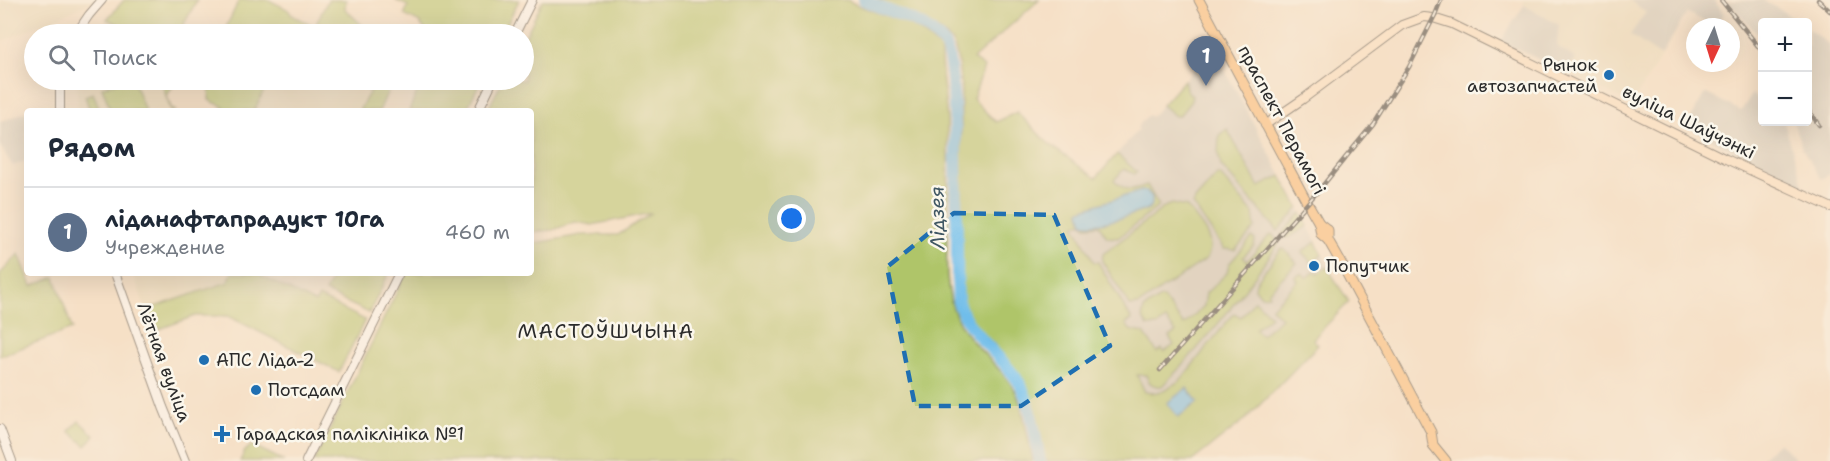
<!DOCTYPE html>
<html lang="ru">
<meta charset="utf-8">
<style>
:root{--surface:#fff;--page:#f2f2f3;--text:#1f2937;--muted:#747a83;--line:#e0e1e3;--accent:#0f766e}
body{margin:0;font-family:"Shantell Sans",sans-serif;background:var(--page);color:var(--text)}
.controls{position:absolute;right:18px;top:18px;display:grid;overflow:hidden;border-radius:6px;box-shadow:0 6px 24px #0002}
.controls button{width:54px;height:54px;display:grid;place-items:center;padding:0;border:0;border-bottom:2px solid var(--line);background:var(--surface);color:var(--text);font:30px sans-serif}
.compass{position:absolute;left:1686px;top:18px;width:54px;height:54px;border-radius:50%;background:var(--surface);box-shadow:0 6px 24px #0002;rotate:184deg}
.you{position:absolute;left:792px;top:219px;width:21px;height:21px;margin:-15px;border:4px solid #fff;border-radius:50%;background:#1a73e8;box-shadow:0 0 0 9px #1a73e833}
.badge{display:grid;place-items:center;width:39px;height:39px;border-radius:50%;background:var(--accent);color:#fff;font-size:20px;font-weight:700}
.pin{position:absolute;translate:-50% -50px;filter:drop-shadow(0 2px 3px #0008)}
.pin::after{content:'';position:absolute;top:32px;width:21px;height:18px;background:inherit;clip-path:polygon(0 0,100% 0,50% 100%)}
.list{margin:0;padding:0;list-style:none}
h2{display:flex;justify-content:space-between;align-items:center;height:78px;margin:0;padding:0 24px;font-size:26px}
h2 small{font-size:20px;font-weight:400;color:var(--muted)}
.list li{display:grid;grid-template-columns:39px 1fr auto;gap:18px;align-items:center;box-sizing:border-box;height:90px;padding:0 24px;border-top:2px solid var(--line)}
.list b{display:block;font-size:22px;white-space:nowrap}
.list p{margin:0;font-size:20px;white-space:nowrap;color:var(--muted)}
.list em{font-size:20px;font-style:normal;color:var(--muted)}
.icon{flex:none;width:33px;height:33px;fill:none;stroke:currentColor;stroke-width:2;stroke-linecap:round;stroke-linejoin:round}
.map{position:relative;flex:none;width:1830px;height:461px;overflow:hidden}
.search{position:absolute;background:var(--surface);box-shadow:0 6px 24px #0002;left:24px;top:24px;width:510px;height:66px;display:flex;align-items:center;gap:15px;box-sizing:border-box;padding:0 21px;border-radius:33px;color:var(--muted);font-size:22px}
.panel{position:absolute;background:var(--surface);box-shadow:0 6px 24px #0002;left:24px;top:108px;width:510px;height:168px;border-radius:6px}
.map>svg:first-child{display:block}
</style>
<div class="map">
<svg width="1830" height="461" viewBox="0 0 1830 461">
<rect width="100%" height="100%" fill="#fbf7ec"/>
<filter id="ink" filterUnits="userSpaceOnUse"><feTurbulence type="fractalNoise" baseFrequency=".0167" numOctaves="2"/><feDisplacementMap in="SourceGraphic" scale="12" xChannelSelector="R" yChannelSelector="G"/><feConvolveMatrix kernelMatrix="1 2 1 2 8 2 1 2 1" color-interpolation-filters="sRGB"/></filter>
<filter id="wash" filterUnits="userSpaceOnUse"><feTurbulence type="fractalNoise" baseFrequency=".008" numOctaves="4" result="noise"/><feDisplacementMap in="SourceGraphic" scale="24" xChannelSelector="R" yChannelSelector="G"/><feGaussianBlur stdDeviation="1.35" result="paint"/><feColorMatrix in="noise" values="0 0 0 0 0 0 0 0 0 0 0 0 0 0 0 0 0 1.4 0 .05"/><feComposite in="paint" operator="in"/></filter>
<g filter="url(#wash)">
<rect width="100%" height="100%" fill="#f6e0c6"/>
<g fill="#e8daba">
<path d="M0 0H94L78 9 0 42Z"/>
<path d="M1523 0H1629L1646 12 1630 35 1661 56 1632 104 1566 73 1576 59 1557 46 1559 25 1524 5Z"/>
<path d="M107 19 139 34H98Z"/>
<path d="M79 80H161L171 111H78L77 89Z"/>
<path d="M269 80H347L370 91 359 111H254Z"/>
<path d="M133 273H232L233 275 228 282 146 310Z"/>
</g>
<g fill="#c9c4b8">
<path d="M1629 0H1714L1724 14 1715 26 1687 13 1661 56 1630 35 1646 12Z"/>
<path d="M1762 0 1784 12 1799 22H1762V38L1727 1Z"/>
<path d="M1524 5 1559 25 1557 46 1576 59 1566 73 1501 41Z"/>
<path d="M1808 29 1830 45V174L1821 179 1802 148 1793 122H1808Z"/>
<path d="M1213 48 1300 210 1327 263V267L1349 302 1313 339 1318 345 1246 419 1164 430 1106 314 1108 290 1067 210 1139 129 1137 127 1148 115 1151 117Z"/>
<path d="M1705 93 1741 111 1752 94 1762 101V122H1784L1804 188 1686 126Z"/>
<path d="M27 111V160L13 166 0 146V122Z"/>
<path d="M1779 442 1797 461H1758Z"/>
</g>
<g fill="#afc569" stroke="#6d784a" stroke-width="1.5">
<path d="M124 0H197L183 26 188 29 185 34H139L107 19Z"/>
<path d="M239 0H269L287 9 295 17 315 26 328 0H346L345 9 363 26 359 33 361 34H223Z"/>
<path d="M395 0H519L502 34H428L420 23 404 15 408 6Z"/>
<path d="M543 0H847C867 11 891 15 912 26 923 32 932 41 941 49 940 74 946 98 947 122 948 150 949 180 948 208 948 244 941 287 958 320 971 346 997 362 1013 387 1023 401 1028 442 1033 461H314L406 273H531V244L581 235H618L652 213 592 225 575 222 553 230 531 232V111H487L503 80H524V39Z"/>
<path d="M870 0H1039L973 59 984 67 973 99 996 122 1017 112 1050 145 1096 178 1117 154 1137 172 1134 174 1124 169 1114 180C1128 193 1130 190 1147 185L1159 206 1118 238 1107 237 1099 225 1086 226 1081 222 1075 226 1094 262H1098L1132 320 1126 323 1130 330 1144 333 1157 352 1162 349 1164 352 1174 345 1169 337 1176 332 1166 320 1157 326H1148L1142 318 1144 309 1160 298H1163L1184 325 1204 306 1206 293 1227 273 1229 264 1252 237 1255 240 1254 246 1243 257 1247 261 1269 236 1272 234 1279 243C1243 293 1206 343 1162 386 1153 387 1149 384 1146 375H1137L1145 392 1158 393 1179 382 1234 313 1241 317 1255 300 1271 316 1255 329 1261 335 1281 318 1271 308 1298 281 1295 277 1302 273 1307 278 1315 271 1318 273 1327 267 1349 302 1313 339 1318 345 1246 419 1192 461H1044L1033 413 1023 382 993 343 980 333 968 316 962 300 961 86C959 73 959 56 953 44 941 25 891 8 870 0Z"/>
<path d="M124 80H133L145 111H111L102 87Z"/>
<path d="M161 80H177L166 97 172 109 176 111H171Z"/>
<path d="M210 80H269L254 111H223L224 107 209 100Z"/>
<path d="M347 80H393L379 111H359L370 91Z"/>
<path d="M422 80H481L466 111H409Z"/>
<path d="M1184 80 1186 89 1192 96 1191 101 1179 116H1175L1162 105Z"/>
<path d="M93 93 100 110 90 111 85 96Z"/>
<path d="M1227 129 1259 187 1281 176 1299 208 1278 231 1221 166 1218 154 1219 135Z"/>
<path d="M1217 175H1220L1253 213 1255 228 1235 250 1224 249 1193 205 1195 200Z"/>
<path d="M1172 204 1187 207C1198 222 1219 240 1206 259L1138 305 1130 306 1102 261 1103 254 1166 206Z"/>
<path d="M1301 213 1308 226 1288 238 1283 237 1281 235Z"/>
<path d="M1316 242 1322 255 1312 263 1302 252Z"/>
<path d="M1281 249H1284L1297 263 1269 291V295L1261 296 1255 288 1256 282Z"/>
<path d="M19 254 32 286 55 277 72 329 0 356V274Z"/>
<path d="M232 273H256L315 303 319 297 365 320 339 372 228 316H195L151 332 147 321 146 310 228 282Z"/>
<path d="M335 273H389L369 313 325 292Z"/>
<path d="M79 421 95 436 86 446 69 431Z"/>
<path d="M252 445 284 461H240L245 451Z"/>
</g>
<g fill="#70bdea" stroke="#4e748a" stroke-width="1.5">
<path d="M1141 191H1147L1152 197V205L1148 209C1135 214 1095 228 1083 223L1080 211 1083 209Z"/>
<path d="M1187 388 1198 402 1178 417 1167 403Z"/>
</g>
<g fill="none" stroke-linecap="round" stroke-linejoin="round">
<path stroke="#70bdea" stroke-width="12" d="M864 0C893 15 919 16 943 43 961 62 955 262 958 302 969 336 1002 354 1020 384 1032 406 1035 437 1040 461"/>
</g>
</g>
<g filter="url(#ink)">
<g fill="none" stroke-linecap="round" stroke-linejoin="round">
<g stroke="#494642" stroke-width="10">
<g id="tertiary">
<path d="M76 34 89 15 102 0"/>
<path d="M515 34 532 0"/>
<path d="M60 111V80"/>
<path d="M478 111 493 80"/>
<path d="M115 273 163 407 185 461"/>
<path d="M0 429 12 461"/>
<path d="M306 461 399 273"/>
</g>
</g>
<g stroke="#494642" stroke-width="10">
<path id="secondary" d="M1265 125 1303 99 1402 25 1424 17 1433 18 1452 24 1726 159 1830 207"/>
</g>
<g stroke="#494642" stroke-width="11">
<g id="primary">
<path d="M1199 0 1307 202 1319 223 1328 230V240"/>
<path d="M1319 223 1321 234 1328 240 1340 261 1431 432 1433 445 1446 461"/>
</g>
</g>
<use href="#tertiary" stroke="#fff" stroke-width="8"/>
<use href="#secondary" stroke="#ffe4c6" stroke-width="8"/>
<use href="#primary" stroke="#febb71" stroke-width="9"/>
<g stroke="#2b2b2b" stroke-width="4.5">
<g id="rail">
<path d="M1721 0 1762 51"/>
<path d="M1818 0 1830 11"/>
<path d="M1808 110 1819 125"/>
<path d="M1160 370 1319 190 1373 124 1409 67 1435 15 1441 0"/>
</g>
</g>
<use href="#rail" stroke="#fbf7ec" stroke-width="2" stroke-dasharray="7" stroke-linecap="butt"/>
</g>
</g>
<path d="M0 0H1830V461H0ZM954 213 1054 215 1110 346 1021 406H915L887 267Z" fill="#f6e0c6" fill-opacity=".55" fill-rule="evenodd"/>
<path fill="none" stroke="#1f6fb2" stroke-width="4.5" stroke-dasharray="12 8" stroke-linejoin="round" d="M954 213 1054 215 1110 346 1021 406H915L887 267Z"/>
<g fill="#1f6fb2" stroke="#fbf7ec" stroke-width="2">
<circle cx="1609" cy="75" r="6"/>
<circle cx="1314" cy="266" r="6"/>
<circle cx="204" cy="360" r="6"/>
<circle cx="256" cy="390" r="6"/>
<path d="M219 425h6v6h6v6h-6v6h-6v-6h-6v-6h6z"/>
</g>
<g text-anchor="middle" stroke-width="5" stroke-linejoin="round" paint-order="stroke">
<g font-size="18" fill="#2b2b2b" stroke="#fbf7ec" text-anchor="start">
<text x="1597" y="71" text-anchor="end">Рынок<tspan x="1597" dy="21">автозапчастей</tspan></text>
<text x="1326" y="272">Попутчик</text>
<text x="216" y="366">АПС Ліда-2</text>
<text x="268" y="396">Потсдам</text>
<text x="236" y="440">Гарадская паліклініка №1</text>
</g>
<g font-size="18" fill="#2b2b2b" stroke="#fbf7ec">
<text transform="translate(1282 120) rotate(62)" y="6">праспект Перамогі</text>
<text transform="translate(1689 122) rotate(26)" y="6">вуліца Шаўчэнкі</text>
<text transform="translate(164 362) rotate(70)" y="6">Лётная вуліца</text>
</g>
<g font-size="20" font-style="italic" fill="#405764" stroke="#fbf7ec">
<text transform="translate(937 218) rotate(-91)" y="7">Лідзея</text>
</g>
<g font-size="20" letter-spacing="1.5" fill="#2b2b2b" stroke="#fbf7ec">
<text x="606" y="338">МАСТОЎШЧЫНА</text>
</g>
</g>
</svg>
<div class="controls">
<button>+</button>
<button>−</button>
</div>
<svg class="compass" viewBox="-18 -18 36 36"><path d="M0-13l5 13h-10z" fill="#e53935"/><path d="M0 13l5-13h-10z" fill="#747a83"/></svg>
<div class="you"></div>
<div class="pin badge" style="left:1206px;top:86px;background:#5c6f8a">1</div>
<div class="search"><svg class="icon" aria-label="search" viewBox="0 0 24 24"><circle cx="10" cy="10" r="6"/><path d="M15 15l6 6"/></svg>Поиск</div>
<section class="panel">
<h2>Рядом<small></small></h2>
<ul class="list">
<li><span class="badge" style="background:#5c6f8a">1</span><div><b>ліданафтапрадукт 10га</b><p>Учреждение</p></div><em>460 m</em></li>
</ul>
</section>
</div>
